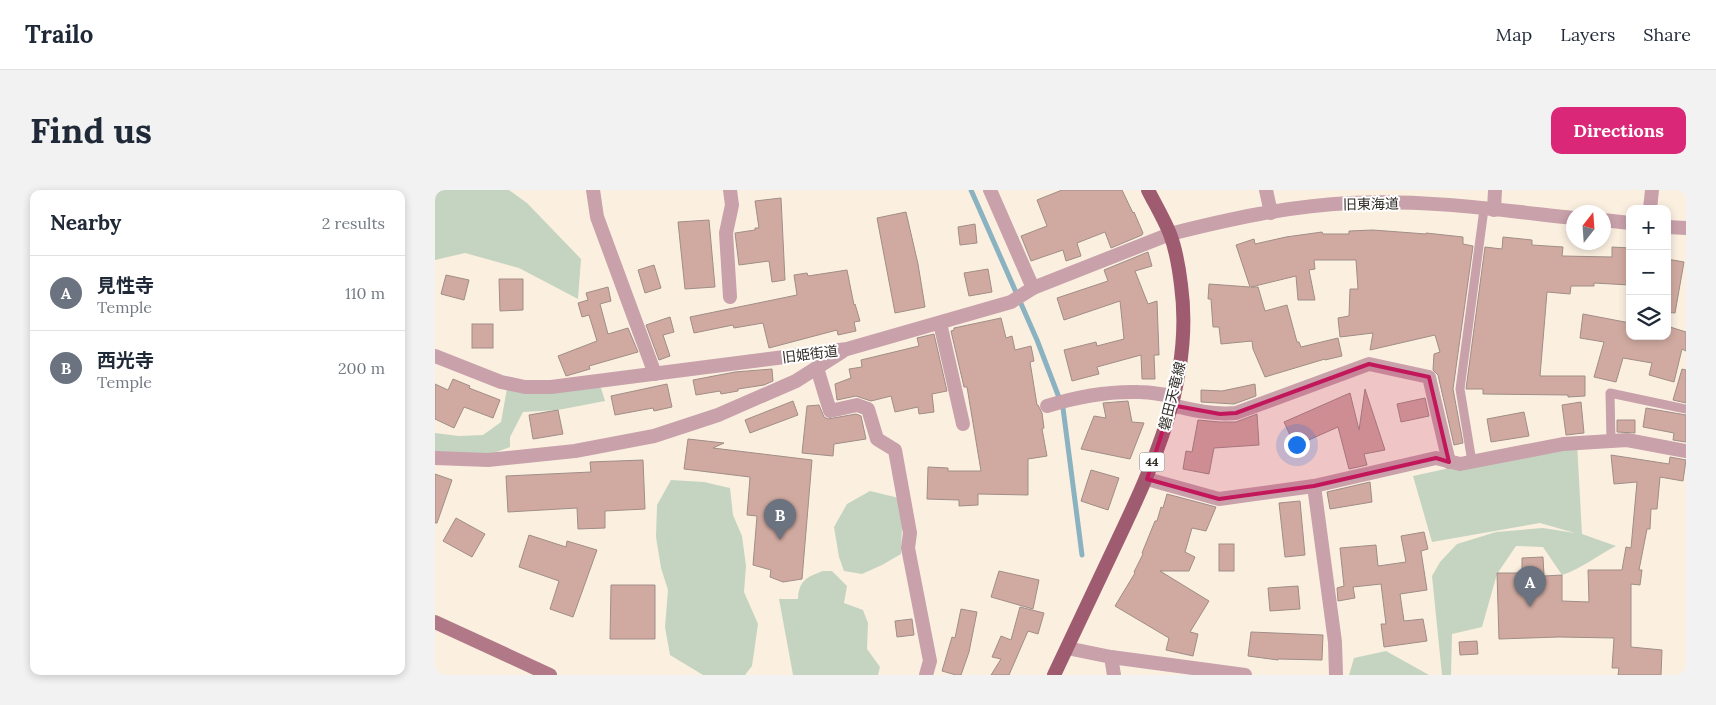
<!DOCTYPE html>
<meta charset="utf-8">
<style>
:root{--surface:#fff;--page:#f2f2f3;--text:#1f2937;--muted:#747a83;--line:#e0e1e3;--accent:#db2777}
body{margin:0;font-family:Lora,"Noto Sans JP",serif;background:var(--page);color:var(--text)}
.controls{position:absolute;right:15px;top:15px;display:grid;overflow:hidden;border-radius:10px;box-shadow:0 2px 8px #0003}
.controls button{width:45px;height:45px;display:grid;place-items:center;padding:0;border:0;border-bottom:1px solid var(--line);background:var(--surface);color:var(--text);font:25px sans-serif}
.compass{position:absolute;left:1131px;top:15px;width:45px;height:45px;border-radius:50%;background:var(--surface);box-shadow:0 2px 8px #0003;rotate:17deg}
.you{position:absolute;left:861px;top:254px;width:18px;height:18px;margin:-12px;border:4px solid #fff;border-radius:50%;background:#1a73e8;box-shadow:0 0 0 8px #1a73e833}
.badge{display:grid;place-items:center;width:32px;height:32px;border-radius:50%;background:var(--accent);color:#fff;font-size:16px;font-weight:700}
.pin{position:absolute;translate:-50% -41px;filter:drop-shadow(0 1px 2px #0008)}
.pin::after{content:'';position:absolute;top:26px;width:18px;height:15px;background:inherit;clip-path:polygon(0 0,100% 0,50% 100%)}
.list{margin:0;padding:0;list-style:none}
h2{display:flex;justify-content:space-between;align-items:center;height:65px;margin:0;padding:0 20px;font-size:21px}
h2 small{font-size:16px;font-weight:400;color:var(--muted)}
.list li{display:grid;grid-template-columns:32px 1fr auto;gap:15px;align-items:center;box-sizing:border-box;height:75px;padding:0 20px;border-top:1px solid var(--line)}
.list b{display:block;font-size:19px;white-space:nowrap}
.list p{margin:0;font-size:16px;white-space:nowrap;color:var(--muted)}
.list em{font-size:16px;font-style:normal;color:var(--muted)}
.icon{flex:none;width:28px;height:28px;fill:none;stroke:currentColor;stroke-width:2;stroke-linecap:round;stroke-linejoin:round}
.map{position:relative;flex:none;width:1251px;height:485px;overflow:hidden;border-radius:10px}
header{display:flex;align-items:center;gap:30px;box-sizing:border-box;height:70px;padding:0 25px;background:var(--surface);border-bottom:1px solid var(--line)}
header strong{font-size:24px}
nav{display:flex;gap:28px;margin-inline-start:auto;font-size:18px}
.intro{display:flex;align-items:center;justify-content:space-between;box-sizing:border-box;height:120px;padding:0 30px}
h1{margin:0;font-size:35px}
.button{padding:12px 22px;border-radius:10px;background:var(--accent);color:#fff;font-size:18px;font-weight:700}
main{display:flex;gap:30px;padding:0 30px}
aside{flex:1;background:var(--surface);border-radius:10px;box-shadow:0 2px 8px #0003}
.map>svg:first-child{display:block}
</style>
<header>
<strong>Trailo</strong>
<nav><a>Map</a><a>Layers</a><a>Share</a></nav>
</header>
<div class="intro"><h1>Find us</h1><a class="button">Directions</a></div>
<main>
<aside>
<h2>Nearby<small>2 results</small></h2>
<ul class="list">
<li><span class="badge" style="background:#6b7280">A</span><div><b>見性寺</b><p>Temple</p></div><em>110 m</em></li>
<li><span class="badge" style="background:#6b7280">B</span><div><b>西光寺</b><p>Temple</p></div><em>200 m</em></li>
</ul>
</aside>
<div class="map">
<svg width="1251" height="485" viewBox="0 0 1251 485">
<rect width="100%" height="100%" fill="#fbf0e0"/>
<g fill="#c4d4c1">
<path d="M0 0H74L92 13 146 69 143 109 84 78 30 63 0 70Z"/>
<path d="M73 193 166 198 170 211 123 220 88 222 75 247V257L40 270 0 267V243L24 246 48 245 66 232Z"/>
<path d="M1142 253 1147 344 1181 356C1163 365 1146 379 1127 385L1108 357 1081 356 1062 384 1047 437 1017 444 1016 485H1007L997 386 1005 372 1022 354 1061 342 1108 338 1140 343 1105 333 997 352 978 286 1079 264Z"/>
<path d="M236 290 269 292 295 298 298 325 307 346 311 376 309 402 323 434 317 476 310 485H268L235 465 230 437 233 400 226 378 221 347 222 315Z"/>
<path d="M435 301 468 309 466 364 447 375 427 384 409 381 404 367 399 337 412 314Z"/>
<path d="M388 381H397L412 396 409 413 428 420 433 433 432 459 445 477 443 485H358L344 409H363C364 390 372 387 388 381Z"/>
<path d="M951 461 994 485H914L919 468Z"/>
</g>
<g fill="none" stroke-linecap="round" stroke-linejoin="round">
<path stroke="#8bb2c0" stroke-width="5" d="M536 0 602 150 628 218 647 365"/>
</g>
<g fill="#d0aaa0" stroke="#a08d88">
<path d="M627 0H687L698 23 699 22 708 43 707 45 676 58 670 42 642 53 646 66 631 71 628 60 596 71 586 46 612 36 602 10Z"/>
<path d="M346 8 350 90 337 92 334 71 304 75 300 43 320 40V38H324L320 11Z"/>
<path d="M471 22 483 74 490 117 460 123 442 28Z"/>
<path d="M274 30 280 97 250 99 243 32Z"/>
<path d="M540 34 542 53 525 55 523 37Z"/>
<path d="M938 40 991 44V43L1028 47V54L1038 56 1018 199 1028 253 1019 255 1003 185 998 180 999 164 1005 162 1000 145 935 160 938 143 905 147 903 128 914 126 915 99H923L921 70H879L880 79 874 80 880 110H863L861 86 816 97H823L830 121 852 115 862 152H864L866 157 903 148 907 166 890 170V169L830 187 818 159 817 151 786 154 784 137H778L776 109H773L774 94 815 97 801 55 819 49 820 54 851 47 887 42 888 44H914V41Z"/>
<path d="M1068 47 1097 50V55L1128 57 1127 66 1177 67V57L1195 58V95L1159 93V96H1136L1135 104 1112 102 1105 186H1150V206L1133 207V205L1048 204V199H1031L1050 57 1067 59Z"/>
<path d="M713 62 717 76 700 81 713 114 722 111 724 165H719L720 189H707L706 165 662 177 664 184 637 191 629 160 661 152 662 156 689 149 685 111 629 130 622 108 673 91 669 80Z"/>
<path d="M1232 69 1249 72 1240 123 1232 122Z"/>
<path d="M219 75 226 98 210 103 203 80Z"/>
<path d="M553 79 557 102 534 106 529 83Z"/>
<path d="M412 80 419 115 420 114 425 131 419 132 421 141 403 145 402 140 334 158 328 133 299 138 298 135 259 143 255 127 362 105 359 85 372 83 373 86Z"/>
<path d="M11 85 34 90 29 110 6 104Z"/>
<path d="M64 89H88V120L65 121Z"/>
<path d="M173 97 176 111 165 114 173 144 193 138 203 162 154 176 155 179 131 186 123 166 162 151 154 125 147 127 143 113 153 110 151 103Z"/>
<path d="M1148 124 1195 133V146H1232V136L1251 142V161L1247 159 1239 192 1214 185 1217 173 1188 168 1181 192 1159 187 1169 152 1145 148Z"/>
<path d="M235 127 239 142 228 145 235 166 224 170 211 135Z"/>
<path d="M566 128 571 148 577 146 580 160 596 156 599 171 595 172 602 215H603L607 223 609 238 607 239 612 266 593 269V305L543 304V315L524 316V310L492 309 493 277 513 278V281H546L532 197H529L516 141 519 140V138Z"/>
<rect x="37" y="134" width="21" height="24"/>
<path d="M499 144 512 201 497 204 499 222 484 224 483 217 460 222 456 206 436 211 421 206 402 210 400 194 416 188 414 179 427 177 426 170 484 156 482 148Z"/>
<path d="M337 179 338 191 329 195 303 199V201L286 204 285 201 261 205 258 190 300 182Z"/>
<path d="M1247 179 1251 180V213L1238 210Z"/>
<path d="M18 189 35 196 34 198 65 210 58 228 29 217 19 238 0 229V194L13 200Z"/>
<path d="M232 194 237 217 219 221 218 218 180 225 176 206Z"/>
<path d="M820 194 821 206 799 214 766 212V200L787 201Z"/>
<path d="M930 199 950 260 929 264 932 275 914 279 903 237 860 256 849 232 915 203 924 240Z"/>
<path d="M990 208 994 226 966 232 962 214Z"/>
<path d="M358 211 363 225 315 243 310 230Z"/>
<path d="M693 211 697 232 709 233 695 269 646 259 659 226 671 228 668 213Z"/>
<path d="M1146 212 1149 243 1131 245 1127 215Z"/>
<path d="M384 215 389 227 393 229 421 224 426 226 431 249 399 254 398 266 367 263 372 216Z"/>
<path d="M1211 218 1251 225V252L1238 250 1239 243 1208 237Z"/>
<path d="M123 220 128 244 98 249 94 225Z"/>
<path d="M1089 222 1094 246 1056 252 1052 229Z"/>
<path d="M822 224 824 255 779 258 774 284 748 279 751 261 757 262 763 230 784 232H801Z"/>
<path d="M1182 230H1200V243L1182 242Z"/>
<path d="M253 249 289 253 278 258 377 270 367 389 348 392 335 387 336 380 318 375 322 326 312 325 315 287 249 279Z"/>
<path d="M1176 265 1234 274 1235 267 1251 270 1248 291 1225 287 1222 319H1216L1215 339H1212L1204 380H1207L1205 395 1196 394V457L1227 460 1226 485H1183L1184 478H1177L1179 448 1124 447 1064 449 1062 383H1087V368L1108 367 1109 386 1127 385V411L1154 412 1153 380H1187L1191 357 1196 358 1202 292 1179 294Z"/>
<path d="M208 270 210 319 170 321V338L143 339 142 318 73 322 71 286 156 282 155 272Z"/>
<path d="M656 280 684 288 673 320 646 311Z"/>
<path d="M0 284 17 290 2 333H0Z"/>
<path d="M935 292 937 312 895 319 892 302Z"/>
<path d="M732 304 781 317 771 341 757 338 750 362 760 367 754 381H725L774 411 755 442 763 444 758 466 731 460 734 448 680 416 700 383 699 382 708 364 707 363 720 331H722L726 317 728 318Z"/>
<path d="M865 311 870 365 850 367 844 313Z"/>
<path d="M21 328 50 344 37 367 8 351Z"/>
<path d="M989 342 993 359 986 361 992 400 965 404 969 431 988 429 992 451 949 457 946 434H951L946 394 918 397 920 408 903 411 902 398 909 396 905 358 941 355 943 376 971 372 966 346Z"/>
<path d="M94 345 131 357 132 351 162 360 138 427 115 419 124 391 84 377Z"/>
<rect x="784" y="354" width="15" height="27"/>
<path d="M564 381 604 390 598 419 556 407Z"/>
<path d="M176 395H220V449H175Z"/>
<path d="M863 396 865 419 835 421 833 398Z"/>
<path d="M585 417 609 423 603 444 593 441 574 485H556L566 469 557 467 566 446 576 450Z"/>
<path d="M526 419 542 422 534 462 526 485H521L507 481 517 447 520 448Z"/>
<path d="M477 429 479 445 462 447 460 431Z"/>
<path d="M816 442 888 445 887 470 843 469V470L813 466Z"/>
<path d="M1042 451 1043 464 1025 465 1024 452Z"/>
</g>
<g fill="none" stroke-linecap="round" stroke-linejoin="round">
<g stroke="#c8a1ab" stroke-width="9">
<path d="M1176 251 1175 203 1251 219"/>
<path d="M1037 272 1025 199 1049 19"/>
</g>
<g stroke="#c8a1ab" stroke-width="14">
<path d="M158 0 162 27 220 184"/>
<path d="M555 0 598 98"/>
<path d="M831 0 836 23"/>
<path d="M1215 19 1217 0"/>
<path d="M1059 20 1060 0"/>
<path d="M295 107 291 43 297 15 295 0"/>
<path d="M505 133 528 234"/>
<path d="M0 166 66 192 90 197H116L412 159 576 112 598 98 735 44"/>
<path d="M382 178 395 221 422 215 433 219 442 249 460 260 475 343 473 358 495 471 491 485"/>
<path d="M736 215C758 220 778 225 801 223L934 174 994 187 1014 272"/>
<path d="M612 216C641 207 673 201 704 202 716 202 728 205 739 206"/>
<path d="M0 268 53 270 140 261 219 246 283 225 361 191 408 161"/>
<path d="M712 289 784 309 879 296 1001 268 1025 274 1128 254 1192 250 1251 261"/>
<path d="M879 296 900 452 901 485"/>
<path d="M632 458 676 467 810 485"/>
<path d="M676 467 679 485"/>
</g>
<g stroke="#c8a1ab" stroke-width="14">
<path d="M1168 30 1195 33"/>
<path d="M1232 37 1251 38"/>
<path d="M735 44C794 29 854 16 915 13 989 9 1065 20 1138 28"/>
</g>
<path stroke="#b17988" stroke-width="14" d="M0 432 115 485"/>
<path stroke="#9f5c70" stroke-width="14" d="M619 485C639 443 659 401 679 358 718 276 759 189 746 95 744 78 741 60 735 44 729 29 720 14 713 0"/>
</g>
<path fill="#c2185b" fill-opacity="0.2" stroke="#c2185b" stroke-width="4" stroke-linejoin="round" d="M934 174 994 187 1014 272 1001 268 879 296 784 309 712 289 736 215 785 224 801 223Z"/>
<g text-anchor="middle" stroke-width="4" stroke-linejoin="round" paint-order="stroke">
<rect fill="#fff" stroke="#6f6c68" stroke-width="1" x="704.5" y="262.5" width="25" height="19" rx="4"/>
<g font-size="12" font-weight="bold" fill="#312d27">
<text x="717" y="276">44</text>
</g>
<g font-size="14" fill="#312d27" stroke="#fff">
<text transform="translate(936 14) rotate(-1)" y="5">旧東海道</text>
<text transform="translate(375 164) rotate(-7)" y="5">旧姫街道</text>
<text transform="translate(737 206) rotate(-76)" y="5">磐田天竜線</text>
</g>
</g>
</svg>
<div class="controls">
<button>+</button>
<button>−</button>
<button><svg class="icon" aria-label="layers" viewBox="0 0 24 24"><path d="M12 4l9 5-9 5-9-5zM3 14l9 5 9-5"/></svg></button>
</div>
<svg class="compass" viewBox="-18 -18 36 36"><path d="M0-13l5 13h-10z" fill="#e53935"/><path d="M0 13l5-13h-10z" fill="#747a83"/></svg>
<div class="you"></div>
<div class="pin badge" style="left:1095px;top:417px;background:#6b7280">A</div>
<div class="pin badge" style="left:345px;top:350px;background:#6b7280">B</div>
</div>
</main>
